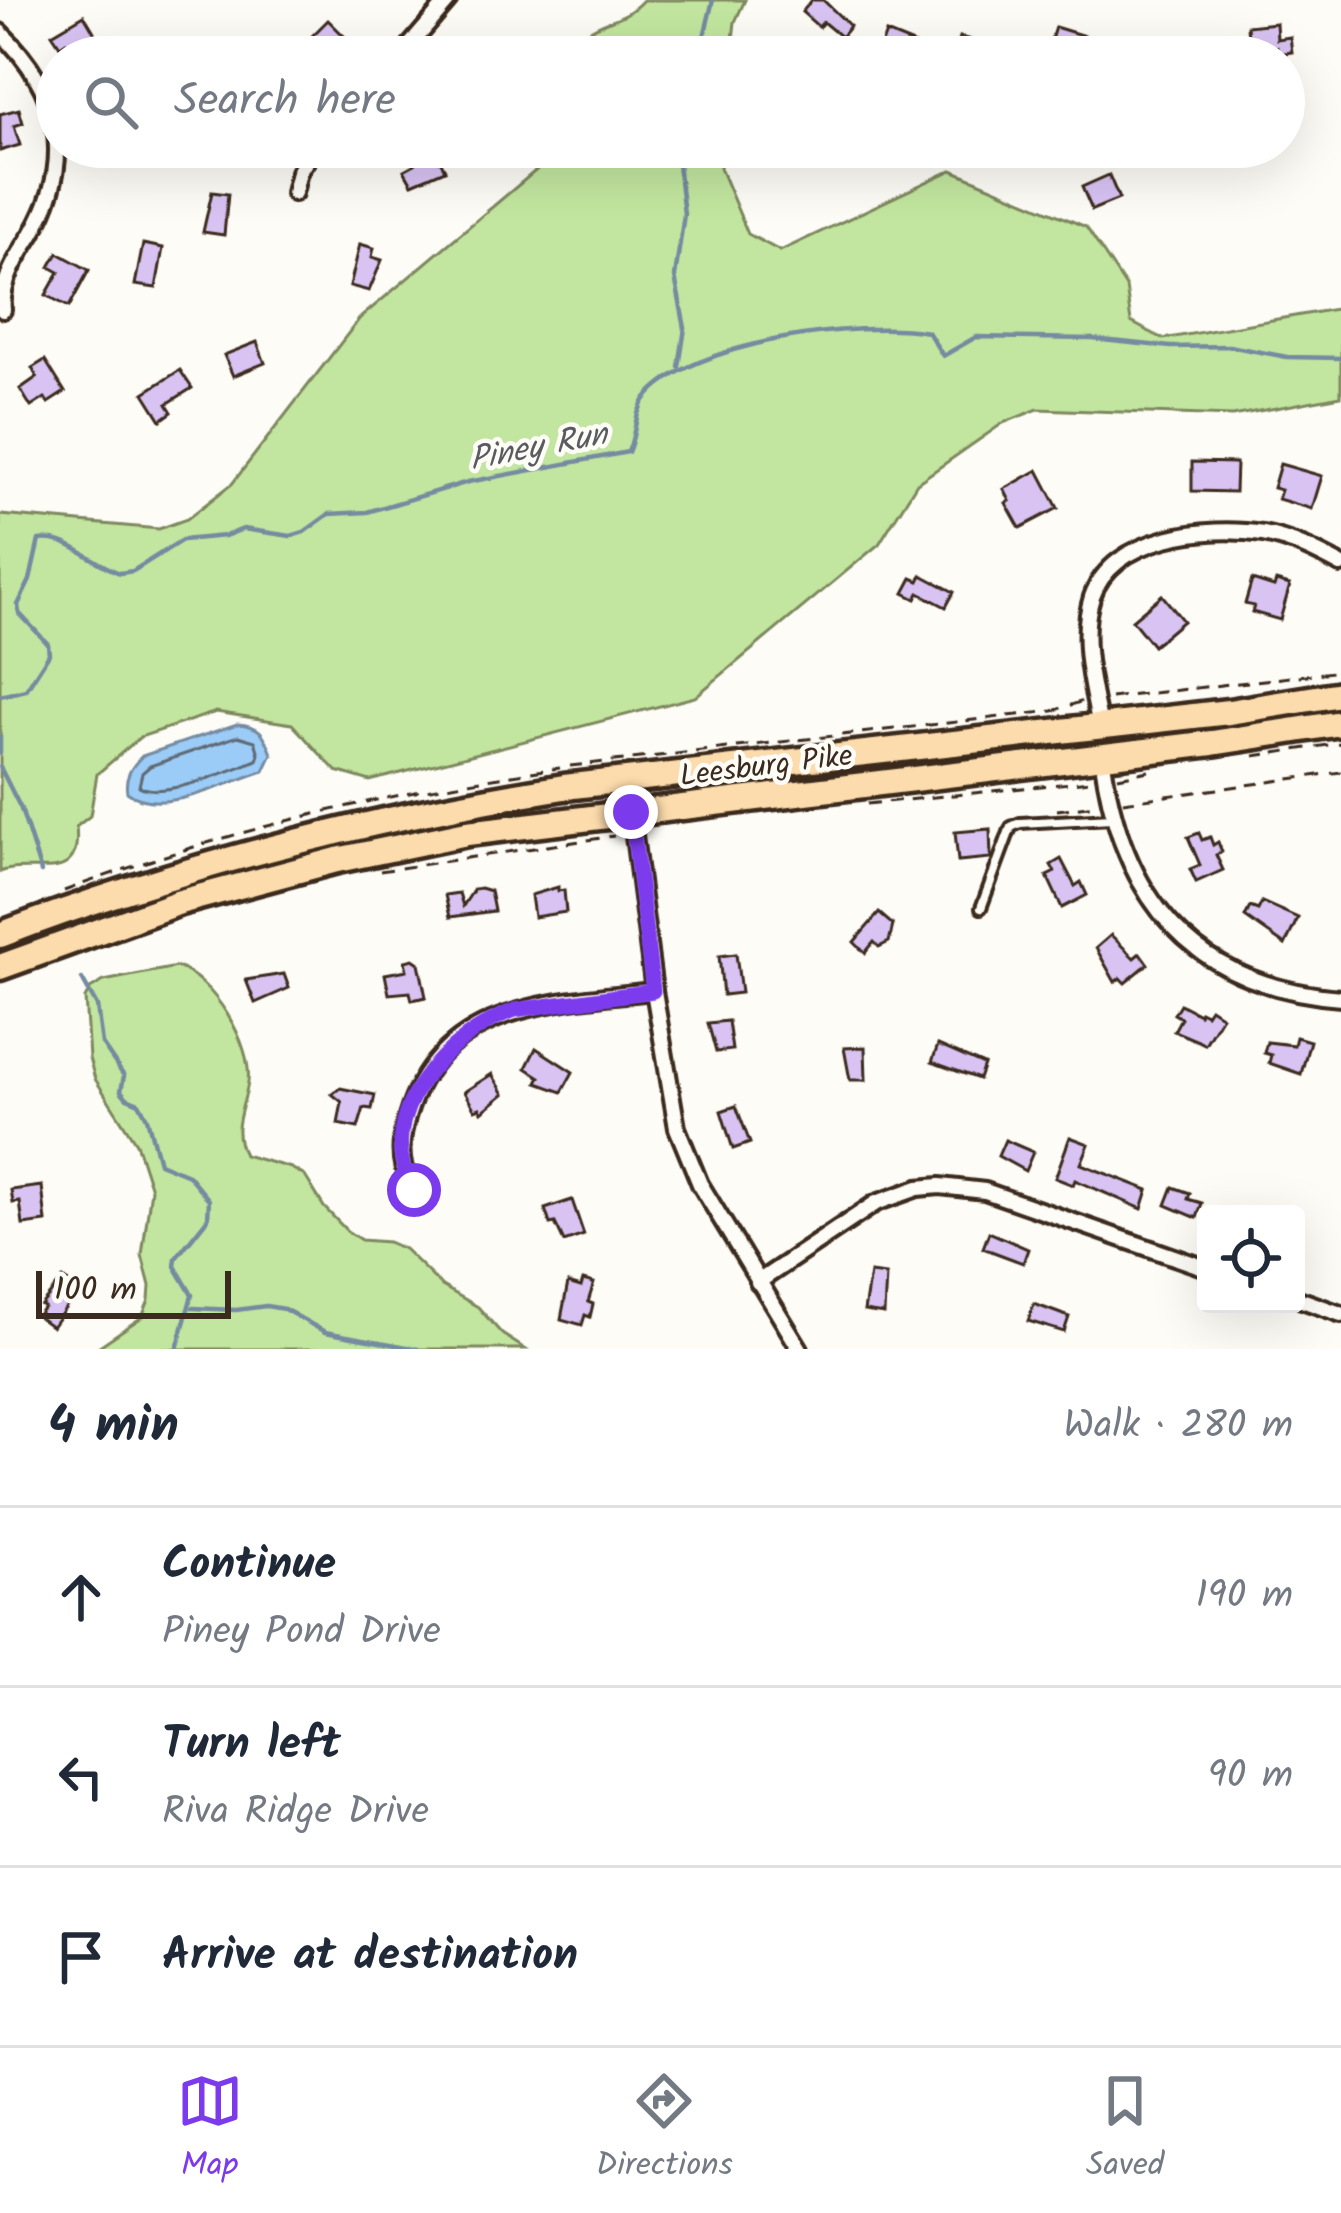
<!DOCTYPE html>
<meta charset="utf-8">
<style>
:root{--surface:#fff;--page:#f2f2f3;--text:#1f2937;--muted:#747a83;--line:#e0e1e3;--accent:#7c3aed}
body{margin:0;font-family:Kalam,sans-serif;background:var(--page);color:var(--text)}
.controls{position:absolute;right:36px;bottom:36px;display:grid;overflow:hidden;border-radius:12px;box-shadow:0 12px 48px #0002}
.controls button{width:108px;height:108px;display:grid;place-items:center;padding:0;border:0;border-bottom:3px solid var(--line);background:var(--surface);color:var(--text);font:60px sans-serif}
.scale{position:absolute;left:36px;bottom:30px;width:195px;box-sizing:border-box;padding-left:12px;border:6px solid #3b2a1e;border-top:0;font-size:33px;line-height:42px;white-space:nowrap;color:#3b2a1e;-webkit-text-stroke:9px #fdfcf7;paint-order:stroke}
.stop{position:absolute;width:36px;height:36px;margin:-27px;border:9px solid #7c3aed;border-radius:50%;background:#fff}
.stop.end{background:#7c3aed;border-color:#fff;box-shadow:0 3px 12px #0008}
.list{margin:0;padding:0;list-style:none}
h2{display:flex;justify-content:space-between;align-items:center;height:156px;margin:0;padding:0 48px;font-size:51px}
h2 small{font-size:39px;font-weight:400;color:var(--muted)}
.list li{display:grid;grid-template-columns:78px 1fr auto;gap:36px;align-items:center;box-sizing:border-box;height:180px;padding:0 48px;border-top:3px solid var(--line)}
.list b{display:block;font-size:45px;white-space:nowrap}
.list p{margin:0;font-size:39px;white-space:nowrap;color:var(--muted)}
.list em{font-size:39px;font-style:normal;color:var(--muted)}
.icon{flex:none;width:66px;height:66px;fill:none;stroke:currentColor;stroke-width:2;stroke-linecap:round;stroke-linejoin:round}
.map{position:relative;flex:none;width:1341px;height:1349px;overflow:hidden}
.search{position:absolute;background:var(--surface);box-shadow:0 12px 48px #0002;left:36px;right:36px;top:36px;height:132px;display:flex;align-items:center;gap:30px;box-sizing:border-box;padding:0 42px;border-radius:66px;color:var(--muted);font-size:45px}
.sheet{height:696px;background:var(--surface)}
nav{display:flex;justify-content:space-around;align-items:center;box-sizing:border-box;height:168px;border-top:3px solid var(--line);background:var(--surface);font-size:33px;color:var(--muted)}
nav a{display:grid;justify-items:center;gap:6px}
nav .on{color:var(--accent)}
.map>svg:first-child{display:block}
</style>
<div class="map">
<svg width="1341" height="1349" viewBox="0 0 1341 1349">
<rect width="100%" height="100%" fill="#fdfcf7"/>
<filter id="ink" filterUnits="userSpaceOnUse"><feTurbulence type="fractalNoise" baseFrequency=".00833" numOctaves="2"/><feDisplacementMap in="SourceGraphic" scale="24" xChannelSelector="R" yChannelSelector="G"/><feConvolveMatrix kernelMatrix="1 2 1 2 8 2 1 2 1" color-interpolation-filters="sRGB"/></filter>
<g filter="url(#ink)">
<g fill="#c2e69f" stroke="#7e885e" stroke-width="3">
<path d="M643 0H745L735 22 731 57H566C592 13 617 29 643 0Z"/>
<path d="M552 147H722L720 168 748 234 780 251 952 170 1086 227 1126 287 1131 322 1163 339 1341 308V396L1232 416 1038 409 1003 423 917 483 879 544 695 697 370 781 336 771 292 724 216 712 140 737 97 774 90 816 76 827C83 889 32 859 0 872V515L159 529 187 519 232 484 360 318 540 167Z"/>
<path d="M176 967C212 977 253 1045 248 1082 244 1110 230 1127 244 1155L291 1168 305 1176 324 1207 347 1231 361 1240 388 1242 404 1249 442 1286 478 1307 502 1334 525 1349H95L142 1317 149 1300 150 1286 142 1255 151 1189 136 1143 95 1079 89 1058 85 998 90 989 104 981Z"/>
</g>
<path fill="#9accf7" stroke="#748ba0" stroke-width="3" d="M237 724C260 725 265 734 272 754L264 771C227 782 160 818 127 792 124 777 132 766 142 756Z"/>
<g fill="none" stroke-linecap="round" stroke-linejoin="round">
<path stroke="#616b75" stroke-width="3" d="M238 736 255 741 259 754 257 760C230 770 164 800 139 786L142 773 150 766Z"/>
<g stroke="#748ba0" stroke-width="4.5">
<path d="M699 57 713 0"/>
<path d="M676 147 684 214 675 277 685 328 679 367"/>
<path d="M0 696 26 690 49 654 48 644 19 613 18 605 30 580 39 540C68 535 93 564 120 573L133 571 182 540 225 536 243 529 291 536 304 532 329 514 367 512 468 482 628 452C636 435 634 414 645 399 690 341 859 320 928 332L943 356 976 337 1092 339 1171 347 1229 346 1287 357 1341 358"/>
<path d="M0 736V753"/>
<path d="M0 767 21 809 41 872"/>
<path d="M82 979 97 1006 102 1044 124 1076 121 1091 127 1098 139 1103 147 1118 159 1163 188 1175 209 1200 208 1218 176 1258 175 1266 192 1295 177 1349"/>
<path d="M193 1308 236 1310 266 1306 284 1309 325 1332 418 1349"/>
</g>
</g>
<g fill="#d8c3f3" stroke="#3b2a1e" stroke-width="3">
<path d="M812 0H823L850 26 841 37 823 22 819 27 802 12Z"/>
<path d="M84 15 103 47 86 57H75L66 42 60 46 52 34Z"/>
<path d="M328 20 347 39 329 57H305L313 49 306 42Z"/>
<path d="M1276 23 1277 39 1290 37 1292 52 1278 54 1277 47 1249 50 1247 26Z"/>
<path d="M1055 27 1088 37 1083 52 1071 49 1069 57H1057L1059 52 1048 49Z"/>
<path d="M886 33 921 47 917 57 904 53 902 57H877Z"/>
<path d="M960 37 1000 48 998 57H955Z"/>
<path d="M1162 38 1205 41 1204 57H1161Z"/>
<path d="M19 109 23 123 14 126 20 145 0 151V114Z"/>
<path d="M433 147 445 170 412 184 404 170 415 164 412 158Z"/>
<path d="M739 147H777L775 162 738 157Z"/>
<path d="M1109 175 1119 199 1092 210 1082 187Z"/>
<path d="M212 192 228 194 224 235 203 232Z"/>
<path d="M143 244 163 248 156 288 135 285Z"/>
<path d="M360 244 374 248 372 257 382 260 369 291 350 286Z"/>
<path d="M58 253 89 270 69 307 46 295 59 272 50 267Z"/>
<path d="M257 342 265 363 233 376 224 355Z"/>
<path d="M45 360 65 392 48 403 45 398 31 407 20 389 37 377 32 368Z"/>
<path d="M180 370 192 388 167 404 172 412 161 420 144 393Z"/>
<path d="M1192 462 1236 463 1235 492 1192 491Z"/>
<path d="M1280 464 1322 476 1312 509 1278 499 1281 490 1273 488Z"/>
<path d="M1038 470 1058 508 1020 528 1006 503 1010 501 1004 489Z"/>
<path d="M922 575 954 592 946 607 919 593 916 599 904 593 912 578 919 581Z"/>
<path d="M1252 580 1274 587 1276 581 1290 585 1280 620 1252 612 1254 606 1245 604Z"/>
<path d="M1162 595 1183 621 1153 646 1132 620Z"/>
<path d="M990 829 991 858 958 861 955 832Z"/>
<path d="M1199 833 1202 840 1210 837 1213 845 1218 842 1222 852 1216 855 1223 870 1196 882 1190 869 1200 865 1188 837Z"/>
<path d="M1061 859 1075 886 1081 882 1087 895 1062 908 1047 876 1055 872 1051 865Z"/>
<path d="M558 887V891L564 890 566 912 534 917 531 895Z"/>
<path d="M480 888 490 891 494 911 450 917 445 895 459 893 463 906 474 889Z"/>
<path d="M1262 902 1298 918 1285 945 1245 917 1250 907 1258 910Z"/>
<path d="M879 913 893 925 889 942 879 947 874 942 865 953 854 942Z"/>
<path d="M1111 935 1134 958 1140 953 1148 964 1125 983 1120 978 1115 982 1096 948Z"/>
<path d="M736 954 741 993 723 995 719 956Z"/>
<path d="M413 959 419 963 426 997 412 1000 410 992 389 994 385 974 407 970 405 961Z"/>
<path d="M284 974 289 988 255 1003 246 980Z"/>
<path d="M1180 1004 1199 1014 1200 1011 1206 1014 1210 1008 1222 1016 1205 1044 1174 1031 1181 1018 1174 1014Z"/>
<path d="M728 1021 732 1050 716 1052 708 1023Z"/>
<path d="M1296 1037 1310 1041 1301 1074 1269 1063 1271 1055 1264 1053 1267 1042 1294 1045Z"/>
<path d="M938 1045 984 1065 979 1079 932 1062Z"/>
<path d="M865 1047 866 1080H850L844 1048Z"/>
<path d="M536 1048 573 1072 562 1092 537 1083 540 1077 526 1068Z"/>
<path d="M492 1074 504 1094 482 1112 480 1108 475 1110 464 1092Z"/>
<path d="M340 1088 375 1095 372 1109 364 1108 358 1128 338 1124 342 1102 332 1094Z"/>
<path d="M736 1106 750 1143 733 1149 721 1111Z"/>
<path d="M1070 1137 1089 1144 1081 1164 1148 1190 1142 1209 1075 1180 1073 1185 1055 1178Z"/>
<path d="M1005 1140 1033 1152 1025 1171 998 1156Z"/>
<path d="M42 1186 46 1222 23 1225 20 1202 13 1203 11 1190Z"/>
<path d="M1173 1187 1190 1193 1188 1199 1202 1203 1197 1218 1166 1205Z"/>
<path d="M572 1200 584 1235 564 1242 555 1223 550 1224 545 1209Z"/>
<path d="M989 1232 1028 1249 1023 1263 983 1248Z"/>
<path d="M870 1273 886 1275 884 1314 864 1311Z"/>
<path d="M63 1279 78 1290 52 1327 37 1316 44 1307 41 1305Z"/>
<path d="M583 1280 594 1283 588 1302 593 1304 590 1317 585 1315 582 1325 561 1319 568 1283 581 1287Z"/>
<path d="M1034 1304 1069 1317 1064 1332 1028 1321Z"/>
</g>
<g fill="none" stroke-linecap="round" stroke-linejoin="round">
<g stroke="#3b2a1e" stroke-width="16">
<path id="lane" d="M981 908 1011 827 1020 823 1112 818"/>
</g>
<g stroke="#3b2a1e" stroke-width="22">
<g id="street">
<path d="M0 32C60 90 76 159 32 234 18 256 0 283 3 310"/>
<path d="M400 57 449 0"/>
<path d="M294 193 299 172 315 147"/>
<path d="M1100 726C1092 686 1079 637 1092 597 1113 536 1208 525 1263 534 1291 539 1317 552 1341 565"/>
<path d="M1102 755C1120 897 1192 987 1341 998"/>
<path d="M631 812 654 991 677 1128 700 1184 800 1349"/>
<path d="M425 1201C402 1178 397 1156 405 1125 434 1003 552 1002 654 991"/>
<path d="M758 1282 876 1203 918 1188 940 1186 985 1191 1206 1268"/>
<path d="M1296 1298 1341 1314"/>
</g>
</g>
<g stroke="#3b2a1e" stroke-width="33">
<g id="highway">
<path d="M0 935C184 865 370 818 564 787L1229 712 1341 694"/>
<path d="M0 967 180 902 337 860 467 833 1212 743 1341 723"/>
</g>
</g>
<g stroke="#3b2a1e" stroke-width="3" stroke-dasharray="12 9" stroke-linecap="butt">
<path d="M1111 698 1341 671"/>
<path d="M1254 756 1341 743"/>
<path d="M570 766 1053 711 1083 701"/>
<path d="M1118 777 1149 771"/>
<path d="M1123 802 1341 772"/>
<path d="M867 804 1090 781"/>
<path d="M1057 810 1096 805"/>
<path d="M380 871 614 836"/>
<path d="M64 891C223 831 391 791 560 768"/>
</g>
<use href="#lane" stroke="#fdfcf7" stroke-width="8"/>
<use href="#street" stroke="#fdfcf7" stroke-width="14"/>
<use href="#highway" stroke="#fcdcac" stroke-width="24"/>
</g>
</g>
<g fill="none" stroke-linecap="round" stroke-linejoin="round" filter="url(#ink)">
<path stroke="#7c3aed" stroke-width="15" d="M414 1190C368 1116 449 1034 515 1010L653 991 631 812"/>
</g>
<g text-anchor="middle" stroke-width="9" stroke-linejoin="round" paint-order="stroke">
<g font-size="30" fill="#3b2a1e" stroke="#fdfcf7">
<text transform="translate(766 765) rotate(-7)" y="10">Leesburg Pike</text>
</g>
<g font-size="33" font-style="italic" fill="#585b5f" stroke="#fdfcf7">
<text transform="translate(538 445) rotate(-11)" y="12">Piney Run</text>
</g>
</g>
</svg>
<div class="controls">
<button><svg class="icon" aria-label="locate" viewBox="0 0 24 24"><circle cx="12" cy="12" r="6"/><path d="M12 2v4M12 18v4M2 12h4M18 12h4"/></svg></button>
</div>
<div class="scale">100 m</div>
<div class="stop" style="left:414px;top:1190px"></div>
<div class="stop end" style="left:631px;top:812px"></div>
<div class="search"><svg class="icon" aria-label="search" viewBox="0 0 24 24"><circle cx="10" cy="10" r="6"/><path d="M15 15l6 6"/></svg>Search here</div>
</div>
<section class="sheet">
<h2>4 min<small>Walk · 280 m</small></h2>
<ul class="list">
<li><svg class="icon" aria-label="ahead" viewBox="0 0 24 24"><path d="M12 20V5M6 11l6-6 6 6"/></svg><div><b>Continue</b><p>Piney Pond Drive</p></div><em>190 m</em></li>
<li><svg class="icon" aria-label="left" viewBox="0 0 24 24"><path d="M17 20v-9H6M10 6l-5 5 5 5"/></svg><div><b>Turn left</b><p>Riva Ridge Drive</p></div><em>90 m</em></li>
<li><svg class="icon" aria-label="arrive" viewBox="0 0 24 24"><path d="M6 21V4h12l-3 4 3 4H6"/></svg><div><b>Arrive at destination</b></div></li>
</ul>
</section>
<nav>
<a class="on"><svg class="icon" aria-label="map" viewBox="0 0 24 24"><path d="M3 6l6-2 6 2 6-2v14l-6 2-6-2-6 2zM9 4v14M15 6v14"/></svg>Map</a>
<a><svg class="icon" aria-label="directions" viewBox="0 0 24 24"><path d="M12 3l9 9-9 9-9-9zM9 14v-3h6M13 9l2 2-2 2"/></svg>Directions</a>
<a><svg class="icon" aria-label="saved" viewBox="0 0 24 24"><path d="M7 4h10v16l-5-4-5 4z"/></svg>Saved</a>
</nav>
